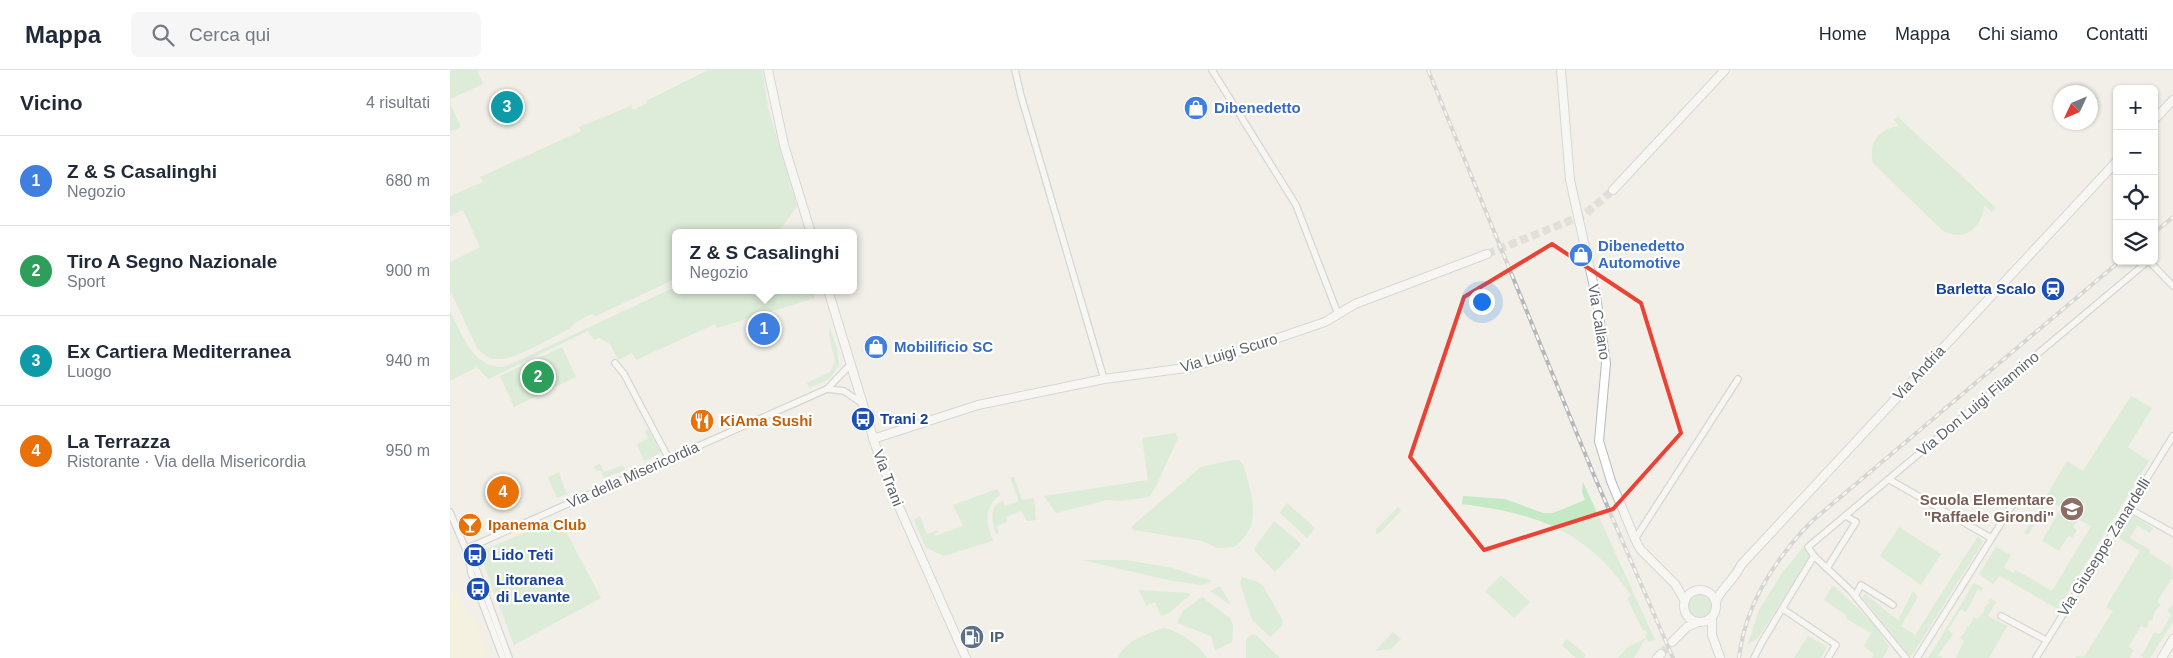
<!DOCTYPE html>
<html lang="it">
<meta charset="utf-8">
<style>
:root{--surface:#fff;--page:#f6f6f7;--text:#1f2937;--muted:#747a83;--line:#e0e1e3;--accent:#0b8043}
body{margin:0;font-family:Arial,sans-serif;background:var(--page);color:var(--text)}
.controls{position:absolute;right:15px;top:15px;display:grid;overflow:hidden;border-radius:8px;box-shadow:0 1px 4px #0004}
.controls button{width:45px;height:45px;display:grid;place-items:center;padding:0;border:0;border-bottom:1px solid var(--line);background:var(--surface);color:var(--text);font:25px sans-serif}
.compass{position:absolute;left:1603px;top:15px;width:45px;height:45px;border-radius:50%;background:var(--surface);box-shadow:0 1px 4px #0004;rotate:226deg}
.you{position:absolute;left:1031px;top:231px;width:18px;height:18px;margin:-12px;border:4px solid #fff;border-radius:50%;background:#1a73e8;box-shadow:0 0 0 8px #1a73e833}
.badge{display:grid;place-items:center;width:32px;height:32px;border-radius:50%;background:var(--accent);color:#fff;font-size:16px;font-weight:700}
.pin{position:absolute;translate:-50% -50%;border:2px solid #fff;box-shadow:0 1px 5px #0006}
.popup{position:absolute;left:222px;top:159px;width:185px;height:65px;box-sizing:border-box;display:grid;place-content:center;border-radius:8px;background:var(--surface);filter:drop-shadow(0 1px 4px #0005);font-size:16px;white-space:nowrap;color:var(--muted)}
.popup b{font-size:19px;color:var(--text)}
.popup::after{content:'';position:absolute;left:50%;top:100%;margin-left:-10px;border:10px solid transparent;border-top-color:var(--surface)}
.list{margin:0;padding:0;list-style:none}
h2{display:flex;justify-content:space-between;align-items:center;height:65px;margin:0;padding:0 20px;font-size:21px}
h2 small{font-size:16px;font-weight:400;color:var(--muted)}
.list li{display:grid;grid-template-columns:32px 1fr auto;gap:15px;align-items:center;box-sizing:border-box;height:90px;padding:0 20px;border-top:1px solid var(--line)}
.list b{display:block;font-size:19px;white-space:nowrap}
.list p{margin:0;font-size:16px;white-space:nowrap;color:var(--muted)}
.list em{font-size:16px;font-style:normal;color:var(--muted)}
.icon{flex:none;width:28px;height:28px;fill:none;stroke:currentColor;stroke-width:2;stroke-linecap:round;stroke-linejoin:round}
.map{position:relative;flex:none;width:1723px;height:588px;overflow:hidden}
header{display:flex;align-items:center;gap:30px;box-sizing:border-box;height:70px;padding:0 25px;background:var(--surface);border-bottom:1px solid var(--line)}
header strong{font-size:24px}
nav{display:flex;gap:28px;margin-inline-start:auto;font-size:18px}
.search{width:350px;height:45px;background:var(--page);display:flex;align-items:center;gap:12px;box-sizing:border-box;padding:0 18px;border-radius:8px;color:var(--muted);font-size:19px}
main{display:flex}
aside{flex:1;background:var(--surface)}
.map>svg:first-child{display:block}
</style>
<header>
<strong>Mappa</strong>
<div class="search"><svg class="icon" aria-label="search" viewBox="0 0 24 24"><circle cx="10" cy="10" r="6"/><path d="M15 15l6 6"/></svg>Cerca qui</div>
<nav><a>Home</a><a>Mappa</a><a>Chi siamo</a><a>Contatti</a></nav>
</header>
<main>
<aside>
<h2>Vicino<small>4 risultati</small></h2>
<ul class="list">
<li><span class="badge" style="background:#3f7fe0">1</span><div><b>Z &amp; S Casalinghi</b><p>Negozio</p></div><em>680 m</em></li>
<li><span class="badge" style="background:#2e9e5b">2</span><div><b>Tiro A Segno Nazionale</b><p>Sport</p></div><em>900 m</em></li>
<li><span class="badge" style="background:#0f9aa8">3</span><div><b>Ex Cartiera Mediterranea</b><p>Luogo</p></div><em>940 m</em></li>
<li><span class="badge" style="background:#e8710a">4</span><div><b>La Terrazza</b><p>Ristorante · Via della Misericordia</p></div><em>950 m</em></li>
</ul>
</aside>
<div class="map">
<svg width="1723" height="588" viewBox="0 0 1723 588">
<rect width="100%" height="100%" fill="#f1efe8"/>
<g fill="#c5e8c5" fill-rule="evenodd">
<path d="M0 0H27L33 14 0 29Z"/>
<path d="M258 0H312L318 38 347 136 334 155 324 163H225V209L146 246 141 244 125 253 119 259C103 267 63 291 47 289 38 289 33 284 27 278L0 220V192L30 177 13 140 0 146V126L33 112 30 107 131 61 129 57 181 36 183 40 197 33 196 31Z"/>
<path d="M0 33 11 57 0 62Z"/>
<path d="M1448 47 1546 138 1542 142 1534 135C1532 158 1514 173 1492 160L1423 93C1418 72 1429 59 1449 56L1444 50Z"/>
<path d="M225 217V220H362L365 228 267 258 265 254 186 290 182 283 168 290 160 274 149 268 144 270 138 261 38 309 27 297 0 311V241C13 265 22 298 54 297Z"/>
<path d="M380 258 387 279 389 295 379 309 359 318 357 313 380 302 385 292 379 264Z"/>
<path d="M112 277 126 307 64 337 50 306Z"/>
<path d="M1681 326 1702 338 1678 377 1673 374 1699 391 1608 539 1550 506 1543 514 1529 504 1546 477 1561 485 1617 391 1633 401ZM1598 430 1611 438 1592 471 1609 481 1618 466 1622 468 1627 460 1623 457 1628 449 1641 456 1602 521 1566 500 1563 503 1554 497 1574 463 1578 465 1588 448 1592 450 1597 442 1593 439Z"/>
<path d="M198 359 211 383 194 391 187 374 198 369 195 361Z"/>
<path d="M725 363 728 368 706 416 699 427 670 431 657 430 606 443 594 426 698 410 692 368Z"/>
<path d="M782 390H789L794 396C801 427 815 454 784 477L768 478 752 471 683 460 681 457 751 397Z"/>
<path d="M150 394 154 402 173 395 175 400 154 408 151 400 146 401 144 396Z"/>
<path d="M109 402 116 423 121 422 107 428 98 407Z"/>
<path d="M564 407 572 430 584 428 586 450 577 451 571 441 556 447 557 452 547 456 549 463 546 464C542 453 538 436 553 431L555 436 569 431 560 408Z"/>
<path d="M1133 412 1205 570 1198 572 1195 565 1197 563 1195 560 1193 561 1177 528 1181 525C1135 460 1089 444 1012 434L1013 426 1055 429 1093 443H1103L1135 430 1132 422Z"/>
<path d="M547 419 550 425C533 437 536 454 543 470L542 471 494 486 476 478 464 450 470 446 477 464 488 460V462L484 464 485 466 513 456 503 435Z"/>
<path d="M837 433 865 458 857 468 830 443Z"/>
<path d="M948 437 951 440 949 443 930 463 926 464V459Z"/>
<path d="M1682 445 1703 458 1700 463 1687 455 1680 468 1700 480 1699 483 1722 497 1723 510 1721 509 1707 532 1711 535 1705 541 1702 551 1699 550 1697 558 1691 556 1679 576 1685 582H1682L1680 588H1625L1627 586 1634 587 1663 541 1656 537 1690 481 1669 468Z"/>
<path d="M109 448 151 528 64 575 29 482Z"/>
<path d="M824 451 850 473V476L825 502 805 481V477Z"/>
<path d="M1449 457 1491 484 1471 515 1430 486Z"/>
<path d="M1528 466 1533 472 1464 582 1460 586 1412 527 1415 524 1448 550 1463 521 1468 527 1451 556 1465 565Z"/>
<path d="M1354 476 1360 487 1308 568 1298 574 1309 540 1332 503Z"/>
<path d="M632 490H676L723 498 762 511 751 515 723 511Z"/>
<path d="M1051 505 1080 532 1064 548 1035 521Z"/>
<path d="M792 507 808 512 813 516 833 551 832 556 820 567 802 550 790 513Z"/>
<path d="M1524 513 1533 518 1531 521 1528 519 1516 542 1511 539 1498 560 1503 564 1488 585 1493 588H1478Z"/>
<path d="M1383 515 1424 554 1439 577 1433 588H1422L1424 584 1414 576 1421 563 1397 549 1396 545 1374 530Z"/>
<path d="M770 516 781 535 760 521Z"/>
<path d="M689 520 739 523 740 525 719 543 711 546 705 532 696 536Z"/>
<circle cx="1250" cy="536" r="12"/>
<path d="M752 527 780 548 783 555 782 572 765 581 761 566 727 553 733 541Z"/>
<path d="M1540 528 1546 532 1538 546 1557 556 1539 588H1506L1514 571 1510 568 1517 559V556L1519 557 1524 547 1528 549 1535 540 1534 538 1540 532 1538 531Z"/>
<path d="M1723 535V552L1700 588H1694L1690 585 1694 582 1704 562 1710 564 1721 545 1717 540Z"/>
<path d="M713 558C726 559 751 576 757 588H668C675 570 696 565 713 558Z"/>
<path d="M943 562 951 569 941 579 925 581Z"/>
<path d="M802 564 806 565 830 588H796V569Z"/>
<path d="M1358 566 1377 577 1371 588H1344Z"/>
<path d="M1196 568 1184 588H1168L1178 577Z"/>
<path d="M1117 569 1136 585 1134 588H1126L1112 575Z"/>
</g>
<path fill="#fbf3d9" d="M9 520 17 547 23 544 38 586 33 588H0V524Z"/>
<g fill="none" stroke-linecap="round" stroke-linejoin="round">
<g stroke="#ccccc8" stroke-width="8" stroke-dasharray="8 4" stroke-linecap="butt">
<path d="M1037 184 1134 145 1163 120"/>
<path d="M1211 584 1222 572"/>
</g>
<g stroke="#b5b8bc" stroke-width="8">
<g id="street">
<path d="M565 0 571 26 654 309"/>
<path d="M762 0 846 135 888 244"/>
<path d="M1699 191 1723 216"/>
<path d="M165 293 174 304 219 389"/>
<path d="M377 319 394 321 413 334"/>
<path d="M1440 410 1541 468"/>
<path d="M1678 438 1723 463"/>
<path d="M0 442 19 487 27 501 59 588"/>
<path d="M1185 469 1288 309"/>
<path d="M16 479 377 319 400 295"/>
<path d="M19 489 21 503 53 588"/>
<path d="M1377 498 1406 452 1396 446"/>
<path d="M1405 526 1411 515 1443 535"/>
<path d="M1333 539 1386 575 1378 588"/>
<path d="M1551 546 1596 570"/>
<path d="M1304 588 1312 572 1364 486"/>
<path d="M1456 588 1401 521 1364 486 1358 477 1698 191"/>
<path d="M1467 588 1563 434"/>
<path d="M1586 588 1723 366"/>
</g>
</g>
<g stroke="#b6babf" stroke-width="10">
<g id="secondary">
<path d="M318 0 334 75 361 163"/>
<path d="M1111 0 1120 110 1146 226 1156 293 1149 371 1161 411 1185 469 1190 479 1225 514 1235 531"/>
<path d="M1704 50 1723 30"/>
<path d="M1163 120 1275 0"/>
<path d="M378 220 426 377 449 437 516 588"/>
<path d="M423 369 528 335 654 309 743 297 875 252 905 234 1037 184"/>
<circle cx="1250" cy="536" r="16"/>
<path d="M1266 531C1273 516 1285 509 1291 495L1667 91"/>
<path d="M1262 548V565L1270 587"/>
<path d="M1222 572 1237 557 1248 552"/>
<path d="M1207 588 1211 584"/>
<path d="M1712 588 1723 569"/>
</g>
</g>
<use href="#street" stroke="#fff" stroke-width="5.5"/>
<use href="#secondary" stroke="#fff" stroke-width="8"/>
<g stroke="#b6b7b8" stroke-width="4">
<g id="rail">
<path d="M978 0 1143 403 1223 588"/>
<path d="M1704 163 1723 147"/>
<path d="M1289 588C1295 534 1326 488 1362 451L1670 191"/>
</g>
</g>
<use href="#rail" stroke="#fff" stroke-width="2" stroke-dasharray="5.5" stroke-linecap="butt"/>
</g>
<path d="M0 0H1723V588H0ZM1102 174 1191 233 1231 363 1163 439 1034 480 960 387 1014 227Z" fill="#f1efe8" fill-opacity=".55" fill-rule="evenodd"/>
<path fill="none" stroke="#ea4335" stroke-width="4" stroke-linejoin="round" d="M1102 174 1191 233 1231 363 1163 439 1034 480 960 387 1014 227Z"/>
<defs>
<g id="shop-disc" transform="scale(1.25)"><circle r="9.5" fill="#3f7fe0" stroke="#fff"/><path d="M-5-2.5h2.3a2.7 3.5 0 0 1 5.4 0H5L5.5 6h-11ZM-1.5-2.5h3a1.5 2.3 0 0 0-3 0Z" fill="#fff"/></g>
<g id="station-disc" transform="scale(1.25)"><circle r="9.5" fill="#1a4fb4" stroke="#fff"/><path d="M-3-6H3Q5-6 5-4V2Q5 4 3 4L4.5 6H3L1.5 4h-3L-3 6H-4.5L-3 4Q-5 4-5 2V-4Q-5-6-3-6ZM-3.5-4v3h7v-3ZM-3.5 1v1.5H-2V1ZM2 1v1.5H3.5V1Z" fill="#fff"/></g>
<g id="bus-disc" transform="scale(1.25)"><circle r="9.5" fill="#1a4fb4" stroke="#fff"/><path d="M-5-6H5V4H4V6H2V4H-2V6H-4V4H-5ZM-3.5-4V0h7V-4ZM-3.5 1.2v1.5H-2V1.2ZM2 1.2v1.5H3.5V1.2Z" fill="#fff"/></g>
<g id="restaurant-disc" transform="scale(1.25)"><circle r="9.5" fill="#e8710a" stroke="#fff"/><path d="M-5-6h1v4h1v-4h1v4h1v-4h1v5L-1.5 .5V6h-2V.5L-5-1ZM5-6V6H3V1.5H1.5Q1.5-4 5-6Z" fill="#fff"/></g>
<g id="school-disc" transform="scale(1.25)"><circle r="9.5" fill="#8d6e63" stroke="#fff"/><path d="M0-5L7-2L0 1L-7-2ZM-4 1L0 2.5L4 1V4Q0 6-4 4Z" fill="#fff"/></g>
<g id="bar-disc" transform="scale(1.25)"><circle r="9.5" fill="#e8710a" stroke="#fff"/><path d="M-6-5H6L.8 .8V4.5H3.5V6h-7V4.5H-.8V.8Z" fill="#fff"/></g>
<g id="fuel-disc" transform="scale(1.25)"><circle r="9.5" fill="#5c6f8a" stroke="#fff"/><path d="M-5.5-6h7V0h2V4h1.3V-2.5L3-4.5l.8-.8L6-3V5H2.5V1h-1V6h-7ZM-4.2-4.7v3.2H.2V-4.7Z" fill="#fff"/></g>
</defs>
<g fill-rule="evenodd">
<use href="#shop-disc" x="746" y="38"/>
<use href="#shop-disc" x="1131" y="185"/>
<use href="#station-disc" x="1603" y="219"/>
<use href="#shop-disc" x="426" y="277"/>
<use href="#bus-disc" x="413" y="349"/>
<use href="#restaurant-disc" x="252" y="351"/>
<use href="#school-disc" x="1622" y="439"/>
<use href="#bar-disc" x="20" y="455"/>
<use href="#bus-disc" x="25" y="485"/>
<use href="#bus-disc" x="28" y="519"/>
<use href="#fuel-disc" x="522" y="567"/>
</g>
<g text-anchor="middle" stroke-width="4.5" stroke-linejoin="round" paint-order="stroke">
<g font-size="15" font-weight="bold" fill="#366cbe" stroke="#fff" text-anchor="start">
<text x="764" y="43">Dibenedetto</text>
<text x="1148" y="181">Dibenedetto<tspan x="1148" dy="17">Automotive</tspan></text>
<text x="444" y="282">Mobilificio SC</text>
</g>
<g font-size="15" font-weight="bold" fill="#164399" stroke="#fff" text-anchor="start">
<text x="1586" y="224" text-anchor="end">Barletta Scalo</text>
<text x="430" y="354">Trani 2</text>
<text x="42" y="490">Lido Teti</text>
<text x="46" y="515">Litoranea<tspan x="46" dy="17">di Levante</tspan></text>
</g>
<g font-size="15" fill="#5f6368" stroke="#fff">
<text transform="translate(1149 252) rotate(81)" y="5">Via Callano</text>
<text transform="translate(779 283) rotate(-17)" y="5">Via Luigi Scuro</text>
<text transform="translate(1469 303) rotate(-47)" y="5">Via Andria</text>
<text transform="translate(1528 334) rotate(-40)" y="5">Via Don Luigi Filannino</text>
<text transform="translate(183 405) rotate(-24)" y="5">Via della Misericordia</text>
<text transform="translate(438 408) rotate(69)" y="5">Via Trani</text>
<text transform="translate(1654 477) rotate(-58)" y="5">Via Giuseppe Zanardelli</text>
</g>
<g font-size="15" font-weight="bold" fill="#c56008" stroke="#fff" text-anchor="start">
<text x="270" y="356">KiAma Sushi</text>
<text x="38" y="460">Ipanema Club</text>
</g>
<g font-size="15" font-weight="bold" fill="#785e54" stroke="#fff" text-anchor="end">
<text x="1604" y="435">Scuola Elementare<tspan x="1604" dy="17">"Raffaele Girondi"</tspan></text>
</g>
<g font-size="15" font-weight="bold" fill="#4e5e75" stroke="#fff" text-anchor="start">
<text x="540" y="572">IP</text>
</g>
</g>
</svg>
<div class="controls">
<button>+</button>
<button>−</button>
<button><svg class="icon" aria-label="locate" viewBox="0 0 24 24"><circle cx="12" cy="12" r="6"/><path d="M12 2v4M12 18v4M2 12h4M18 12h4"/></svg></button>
<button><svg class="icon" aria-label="layers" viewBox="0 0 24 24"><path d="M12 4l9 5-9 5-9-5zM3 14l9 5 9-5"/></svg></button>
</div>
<svg class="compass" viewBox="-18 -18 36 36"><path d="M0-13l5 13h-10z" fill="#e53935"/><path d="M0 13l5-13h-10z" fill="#747a83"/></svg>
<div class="you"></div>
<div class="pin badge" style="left:314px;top:259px;background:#3f7fe0">1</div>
<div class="popup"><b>Z &amp; S Casalinghi</b>Negozio</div>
<div class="pin badge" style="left:88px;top:307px;background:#2e9e5b">2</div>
<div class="pin badge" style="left:57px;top:37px;background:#0f9aa8">3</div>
<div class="pin badge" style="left:53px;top:422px;background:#e8710a">4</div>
</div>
</main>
